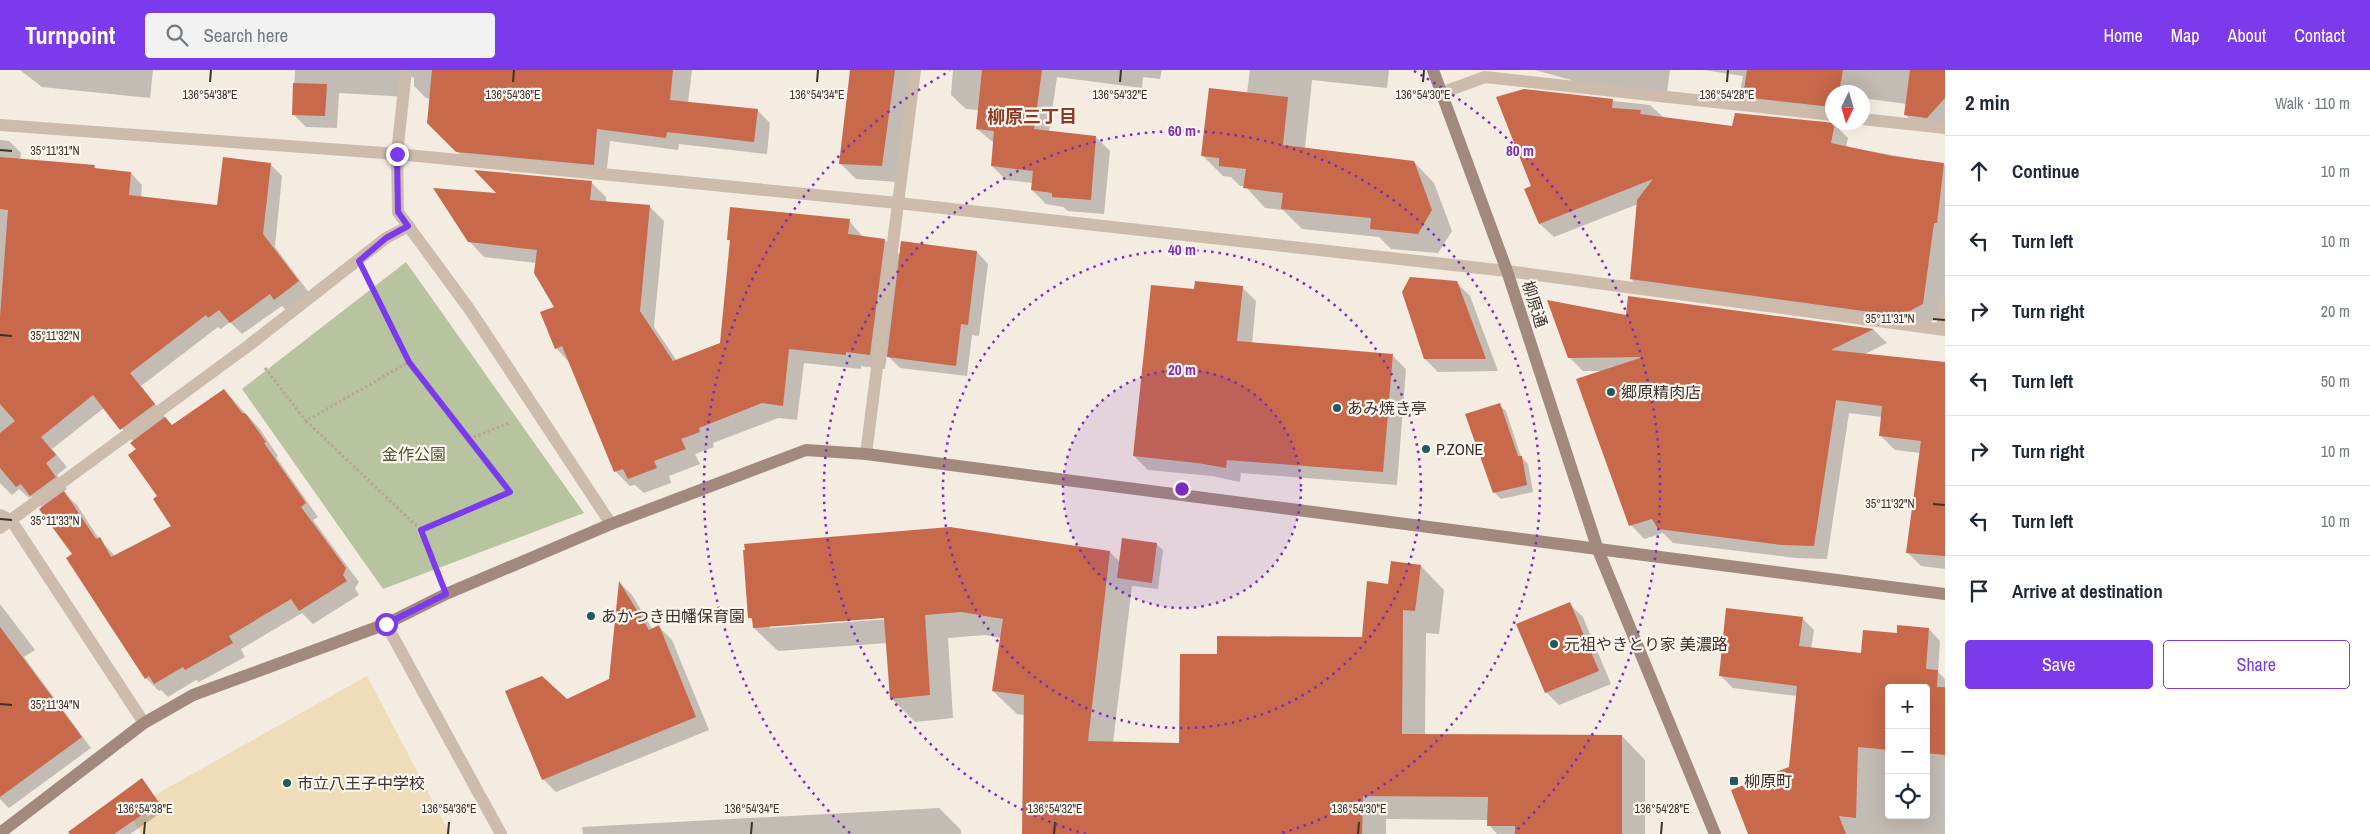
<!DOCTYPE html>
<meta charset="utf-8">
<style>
:root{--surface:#fff;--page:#f2f2f3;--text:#1f2937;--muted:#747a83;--line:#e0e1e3;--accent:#7c3aed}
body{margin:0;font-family:"Archivo Narrow","Noto Sans JP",sans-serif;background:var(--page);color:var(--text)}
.controls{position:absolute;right:15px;bottom:15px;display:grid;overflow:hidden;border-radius:5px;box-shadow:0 5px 20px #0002}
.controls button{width:45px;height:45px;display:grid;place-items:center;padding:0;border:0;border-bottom:1px solid var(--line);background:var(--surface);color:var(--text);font:25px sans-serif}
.compass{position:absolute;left:1825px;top:15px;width:45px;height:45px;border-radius:50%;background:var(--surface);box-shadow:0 5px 20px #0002;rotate:185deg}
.stop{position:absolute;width:15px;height:15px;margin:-11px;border:4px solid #7c3aed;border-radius:50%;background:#fff}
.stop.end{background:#7c3aed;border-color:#fff;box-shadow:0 1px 5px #0008}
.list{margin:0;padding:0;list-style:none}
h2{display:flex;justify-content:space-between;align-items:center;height:65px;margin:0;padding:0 20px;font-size:21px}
h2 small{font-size:16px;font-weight:400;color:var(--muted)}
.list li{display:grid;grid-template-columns:32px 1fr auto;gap:15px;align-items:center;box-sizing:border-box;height:70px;padding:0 20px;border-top:1px solid var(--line)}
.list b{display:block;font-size:19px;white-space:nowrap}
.list em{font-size:16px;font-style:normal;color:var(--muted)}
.actions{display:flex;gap:10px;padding:15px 20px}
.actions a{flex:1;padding:11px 0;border:1px solid var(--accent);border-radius:5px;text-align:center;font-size:18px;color:var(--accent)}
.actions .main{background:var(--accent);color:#fff}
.icon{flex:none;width:28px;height:28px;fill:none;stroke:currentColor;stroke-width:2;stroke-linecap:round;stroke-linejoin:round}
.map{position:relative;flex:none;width:1945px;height:764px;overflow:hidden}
header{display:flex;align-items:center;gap:30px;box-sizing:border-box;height:70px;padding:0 25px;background:var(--accent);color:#fff}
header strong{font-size:24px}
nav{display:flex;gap:28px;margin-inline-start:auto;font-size:18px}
.search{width:350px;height:45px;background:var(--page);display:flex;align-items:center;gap:12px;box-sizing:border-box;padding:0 18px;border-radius:5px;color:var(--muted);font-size:19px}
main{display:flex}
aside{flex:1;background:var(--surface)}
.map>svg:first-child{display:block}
</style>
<header>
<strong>Turnpoint</strong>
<div class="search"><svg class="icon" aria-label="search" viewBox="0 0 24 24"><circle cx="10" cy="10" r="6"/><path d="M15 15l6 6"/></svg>Search here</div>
<nav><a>Home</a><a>Map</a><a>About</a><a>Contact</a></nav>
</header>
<main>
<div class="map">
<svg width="1945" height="764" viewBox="0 0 1945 764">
<rect width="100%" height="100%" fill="#f4ebe1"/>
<path fill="#b8c4a0" d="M406 192 584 443 383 519 242 319Z"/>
<path fill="#efdcb8" d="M367 606 450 764H141L128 740Z"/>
<g fill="#0003" fill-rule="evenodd">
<path d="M20 0H153L150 28 42 17Z"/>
<path d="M295 0H692L688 33 757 40 770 53 767 84 679 74 678 80 610 71 606 107 470 94 429 53 431 29 426 28 414 16V7L411 8 408 27 339 23 337 58 306 57 293 44Z"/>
<path d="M851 0H913L897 112 856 109 840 93Z"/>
<path d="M953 0H1162L1160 9 1143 7 1142 18 1057 7 1049 62 1096 67 1110 81 1104 144 1068 141 1063 137 1046 134 1032 120 1033 113 1006 110 992 96 994 73 977 59 979 40 966 39 951 25Z"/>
<path d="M1250 0H1389L1387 18 1312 10 1305 78 1414 92 1434 113 1452 161 1438 183 1391 179 1379 167 1302 159 1283 140 1265 138 1245 116H1240L1231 107 1223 106 1203 86 1247 23Z"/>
<path d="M1535 0H1670L1666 30 1582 21 1571 10Z"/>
<path d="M1704 0H1945V57L1919 59 1906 45 1907 34 1862 28V22H1832V49L1753 40 1739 26 1743 6Z"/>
<path d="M1524 21 1650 35 1664 48 1733 58 1834 54 1848 68 1846 77 1943 94 1945 96V245L1915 259 1645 223 1631 209 1638 134 1554 167 1540 154 1526 120 1533 117Z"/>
<path d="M0 70 9 71 21 83 20 90 94 96 97 99 131 103 142 115 141 128 218 136 270 94 282 106 275 177 310 224 287 241 282 236 242 264 230 252 221 259 218 257 141 316 172 356 224 320 259 358 278 386 276 387 318 447 313 450 359 512 355 518 359 525 313 554 302 543 241 579 245 587 199 612 196 610 168 627 161 620 159 621 146 608 74 484 43 438 32 426 29 428 19 419 12 425 0 413ZM104 338 134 372 173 456 115 486 99 469 77 435 63 422 67 419 57 405 67 397 52 379Z"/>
<path d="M591 112 606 127V132L649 136 664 151 654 257 677 291 721 274 731 173 728 169 849 151 864 168 885 170 901 186 977 182 988 194 979 266 972 265 967 306 900 298 887 285 885 299 861 296V299L804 293 797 350 778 348 713 373 714 377 695 384 700 394 669 406 671 413 644 423 635 415 630 416 615 401 570 293 556 278V238L537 193 484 187 469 171 499 124Z"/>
<path d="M1456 212 1470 226 1498 301 1438 302 1425 289Z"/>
<path d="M1242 217 1256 231 1252 274 1392 285 1406 299 1397 415 1241 403 1240 412 1212 406 1148 400 1134 386 1195 221Z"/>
<path d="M1629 227 1874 260 1887 273 1863 285 1945 293V499L1921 496 1908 483 1921 383 1895 380 1881 366 1882 347 1849 343 1827 489 1796 488 1673 473 1663 463 1644 469 1631 455 1602 301H1583L1569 287 1627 247Z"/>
<path d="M1499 335 1506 341 1521 387 1528 394 1533 422 1501 429 1494 422Z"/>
<path d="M1156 474 1163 480 1158 519 1132 516 1113 673 1180 674 1219 586 1364 568 1389 515 1421 496 1444 520 1439 564 1426 563 1425 665 1622 666 1645 690V764H1497L1489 755V750L1386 749V764H1023L1025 645 1017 644 993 621 1001 568 985 565 948 568 953 648 915 652 891 628 887 573 778 581 754 558V552L749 547 1110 482 1120 492ZM890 546V549L770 558V556Z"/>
<path d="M620 513 632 525 653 560 659 557 672 570 709 660 556 722 543 709 567 631 610 610Z"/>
<path d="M0 534 35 580 24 587 91 678 9 738 0 729Z"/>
<path d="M1569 534 1583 547 1611 614 1559 635 1546 622Z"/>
<path d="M1802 548 1814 560 1811 579 1862 584 1898 564 1929 559 1940 571 1938 602 1945 609V764H1750L1790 698 1797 626 1733 618 1721 606ZM1889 618H1926V745H1889Z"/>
<path d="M142 709 165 740 130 764H71Z"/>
<path d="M939 738 961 760V764H583L582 757Z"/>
</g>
<g fill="#c8694b">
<path d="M432 0H673L670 30 758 39 754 72 667 62 666 68 597 59 594 95 456 82 427 53Z"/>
<path d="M850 0H895L882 96 839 94Z"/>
<path d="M982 0H1042L1034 59 1096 66 1091 130 1052 127V123L1031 120 1033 101 991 96 994 61 976 59Z"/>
<path d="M1747 0H1843L1839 22H1832V37L1743 27Z"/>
<path d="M1910 0H1945V28L1927 48 1904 45Z"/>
<path d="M293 13 327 14 325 46 292 45Z"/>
<path d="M1209 18 1288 27 1283 75 1414 91 1432 140 1418 164 1370 159 1371 148 1281 139 1283 123 1243 118 1246 99 1219 96V88L1201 86Z"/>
<path d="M1524 19 1613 29 1612 38 1641 40 1640 44 1732 56 1735 43 1835 53 1831 73 1892 86 1944 93 1937 153H1934L1923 234 1900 246 1630 209 1637 130 1653 109 1539 154 1524 119 1531 116 1496 27Z"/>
<path d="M0 87 95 95 94 98 131 102 129 125 217 135 223 87 271 93 263 164 299 211 274 230 270 224 230 253 219 240 208 248 206 245 130 303 155 334 120 360 93 325 41 367 56 385 46 393 56 407 30 426 21 414 16 417 0 398V363L15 351 0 334V247L8 140 0 139Z"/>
<path d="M474 100 592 111 590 130 650 135 640 241 673 291 720 273 730 170H727L730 137 850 149 848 164 885 169 870 285 846 282V285L789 279 783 336 762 333 699 358 700 362 681 369 686 379 654 391 657 398 628 409 623 399 614 402 562 276 555 279 540 242 554 237 534 203 537 180 468 172 433 118 496 123Z"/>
<path d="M901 171 977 181 968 255 961 254 956 296 887 287Z"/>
<path d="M1410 207 1457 211 1486 289H1424L1402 222Z"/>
<path d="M1195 211 1243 216 1237 271 1393 284 1383 402 1227 390 1226 398 1197 393 1133 386 1151 215 1194 219Z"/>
<path d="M1628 226 1874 259 1831 280 1945 292V486L1906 483 1921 371 1879 366 1882 336 1836 330 1814 476 1782 475 1658 459 1652 449 1629 456 1576 309 1643 287 1568 288 1547 230 1626 245Z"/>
<path d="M224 319 242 343 246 344 266 372 264 373 306 433 301 437 346 498 343 505 347 511 299 541 291 529 229 566 233 573 185 600 183 597 154 614 149 606 145 609 66 488 72 484 39 439 64 421 96 469 100 467 111 487 171 456 153 429 157 426 128 385 136 379 130 373 165 347 172 355Z"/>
<path d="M1500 333 1518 386H1522L1527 415 1493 423 1465 344Z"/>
<path d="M950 457 1110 481 1088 671 1179 673 1180 584H1217V566L1362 567 1367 511 1388 514 1391 491 1421 495 1415 541 1403 540 1402 664 1622 665V764H1515V756H1487L1488 727 1363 726 1362 764H1022L1024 625 992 621 1003 549 961 542 925 545 930 625 890 629 884 548 753 558 752 548H748L743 480H745L744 474Z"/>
<path d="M1122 468 1157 473 1152 513 1117 508Z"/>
<path d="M619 511 649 560 659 555 696 647 542 710 505 621 542 606 567 629 609 609Z"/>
<path d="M1570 532 1599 601 1545 623 1516 554Z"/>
<path d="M1726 538 1803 547 1799 576 1861 583 1863 560 1897 563V555L1929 558 1926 599 1938 600 1937 617H1945V685L1926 683V618H1889V680L1858 677 1856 748 1839 746 1846 764H1748L1731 720 1789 697 1797 616 1719 606Z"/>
<path d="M0 557 82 667 0 727Z"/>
<path d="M142 708 159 733 114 764H70L68 762Z"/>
</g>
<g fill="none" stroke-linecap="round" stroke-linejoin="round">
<g stroke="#b9a596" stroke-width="3" stroke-dasharray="2.5 2.5" stroke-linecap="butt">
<path d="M409 292 510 422 421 460 436 498"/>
<path d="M265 298 306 351 409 292 371 215"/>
<path d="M306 351 421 460"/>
<path d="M469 369 511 352"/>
</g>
<g stroke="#cdbbac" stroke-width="12">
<path d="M406 0 397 84 398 142 470 240 611 454"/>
<path d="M1441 23 1485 7 1832 45"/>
<path d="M1862 49 1945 58"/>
<path d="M0 55 397 84 898 133 1507 201 1945 260"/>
<path d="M1942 259 1945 230"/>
<path d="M866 384 915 0"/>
<path d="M0 445 11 450 144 653"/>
<path d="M0 458 248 276 386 168 409 156"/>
<path d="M386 554 501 764"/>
</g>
<g stroke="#a18a7d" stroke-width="12">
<path d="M1433 0 1507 201 1598 480 1715 764"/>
<path d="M0 763 144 653 193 625 386 554 446 524 611 454 806 380 866 384 1945 524"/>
</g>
</g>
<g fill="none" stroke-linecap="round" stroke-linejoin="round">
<path stroke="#7c3aed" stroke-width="6" d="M386 554 446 524 421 460 510 422 409 292 359 191 386 168 408 156 398 142 397 84"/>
</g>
<path fill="none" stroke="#3b302b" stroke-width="2" d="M210 12 211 0M513 12 514 0M817 12 818 0M1120 12 1121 0M1423 12 1424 0M1727 12 1728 0M0 80 12 81M1933 249 1945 250M0 265 12 266M1933 434 1945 435M0 449 12 450M0 634 12 635M144 764 145 752M448 764 449 752M751 764 752 752M1054 764 1055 752M1358 764 1359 752M1661 764 1662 752"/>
<circle cx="1182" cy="419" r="119" fill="#7b2cbf" fill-opacity=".12"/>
<g fill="none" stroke="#7b2cbf" stroke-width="2.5" stroke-dasharray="2.5 5">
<circle cx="1182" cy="419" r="119"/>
<circle cx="1182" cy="419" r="239"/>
<path d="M1086 764A358 358 0 1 1 1278 764"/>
<path d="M850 763A478 478 0 0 1 950 1M1414 1A478 478 0 0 1 1514 763"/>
</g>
<g fill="#1f5a5e" stroke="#fbf5ee" stroke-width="2">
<circle cx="1611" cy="322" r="5"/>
<circle cx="1337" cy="338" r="5"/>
<circle cx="1426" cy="379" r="5"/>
<circle cx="591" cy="546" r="5"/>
<circle cx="1554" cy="574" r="5"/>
<rect x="1729" y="706" width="10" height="10" rx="2.5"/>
<circle cx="287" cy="713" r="5"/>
</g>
<g text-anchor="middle" stroke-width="4.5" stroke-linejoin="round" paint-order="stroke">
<g font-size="16" fill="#3b302b" stroke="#fbf5ee">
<text transform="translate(1535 234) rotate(72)" y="6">柳原通</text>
</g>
<g font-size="16" fill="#3b302b" stroke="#fbf5ee" text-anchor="start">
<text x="1621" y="328">郷原精肉店</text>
<text x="1347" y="344">あみ焼き亭</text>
<text x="1436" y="385">P.ZONE</text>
<text x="601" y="552">あかつき田幡保育園</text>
<text x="1564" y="580">元祖やきとり家 美濃路</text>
<text x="1744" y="717">柳原町</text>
<text x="297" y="719">市立八王子中学校</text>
</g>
<g font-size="16" fill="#4a5a2e" stroke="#fbf5ee">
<text x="414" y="390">金作公園</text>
</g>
<g font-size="18" font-weight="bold" fill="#8c3b22" stroke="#fbf5ee">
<text x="1032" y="53">柳原三丁目</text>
</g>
</g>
<g font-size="12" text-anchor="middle" fill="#3b302b" stroke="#fbf5ee" stroke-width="4.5" stroke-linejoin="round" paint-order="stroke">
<text x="210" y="29">136°54'38"E</text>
<text x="513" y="29">136°54'36"E</text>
<text x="817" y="29">136°54'34"E</text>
<text x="1120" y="29">136°54'32"E</text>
<text x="1423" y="29">136°54'30"E</text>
<text x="1727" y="29">136°54'28"E</text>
<text x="55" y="85">35°11'31"N</text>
<text x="1890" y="253">35°11'31"N</text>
<text x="55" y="270">35°11'32"N</text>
<text x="1890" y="438">35°11'32"N</text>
<text x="55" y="455">35°11'33"N</text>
<text x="55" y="639">35°11'34"N</text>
<text x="145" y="743">136°54'38"E</text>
<text x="449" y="743">136°54'36"E</text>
<text x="752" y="743">136°54'34"E</text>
<text x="1055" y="743">136°54'32"E</text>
<text x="1359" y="743">136°54'30"E</text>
<text x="1662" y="743">136°54'28"E</text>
</g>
<circle cx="1182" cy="419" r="8" fill="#7b2cbf" stroke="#fbf5ee" stroke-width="2.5"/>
<g font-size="15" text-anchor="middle" font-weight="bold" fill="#7b2cbf" stroke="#fbf5ee" stroke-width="4.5" stroke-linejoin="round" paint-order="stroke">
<text x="1182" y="66">60 m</text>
<text x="1520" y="86">80 m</text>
<text x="1182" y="185">40 m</text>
<text x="1182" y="305">20 m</text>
</g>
</svg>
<div class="controls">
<button>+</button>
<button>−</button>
<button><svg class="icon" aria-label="locate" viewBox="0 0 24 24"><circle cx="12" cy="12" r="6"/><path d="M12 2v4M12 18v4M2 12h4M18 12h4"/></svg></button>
</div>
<svg class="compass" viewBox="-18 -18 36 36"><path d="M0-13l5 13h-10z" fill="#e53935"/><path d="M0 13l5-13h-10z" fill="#747a83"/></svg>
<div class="stop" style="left:386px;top:554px"></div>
<div class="stop end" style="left:397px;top:84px"></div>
</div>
<aside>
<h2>2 min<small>Walk · 110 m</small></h2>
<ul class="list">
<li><svg class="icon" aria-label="ahead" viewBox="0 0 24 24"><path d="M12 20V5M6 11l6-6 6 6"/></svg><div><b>Continue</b></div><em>10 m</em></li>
<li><svg class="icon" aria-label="left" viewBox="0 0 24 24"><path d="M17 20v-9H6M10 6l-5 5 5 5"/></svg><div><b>Turn left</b></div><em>10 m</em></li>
<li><svg class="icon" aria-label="right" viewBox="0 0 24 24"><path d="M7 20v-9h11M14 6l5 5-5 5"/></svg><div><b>Turn right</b></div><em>20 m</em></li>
<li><svg class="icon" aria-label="left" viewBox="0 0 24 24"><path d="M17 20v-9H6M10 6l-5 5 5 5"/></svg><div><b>Turn left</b></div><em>50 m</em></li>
<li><svg class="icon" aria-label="right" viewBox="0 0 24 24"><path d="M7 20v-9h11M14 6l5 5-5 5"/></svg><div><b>Turn right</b></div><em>10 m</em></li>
<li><svg class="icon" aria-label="left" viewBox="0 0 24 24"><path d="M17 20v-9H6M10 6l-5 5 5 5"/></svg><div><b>Turn left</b></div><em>10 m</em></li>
<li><svg class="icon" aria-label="arrive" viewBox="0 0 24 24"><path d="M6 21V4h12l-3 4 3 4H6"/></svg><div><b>Arrive at destination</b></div></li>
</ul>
<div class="actions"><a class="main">Save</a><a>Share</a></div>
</aside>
</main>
